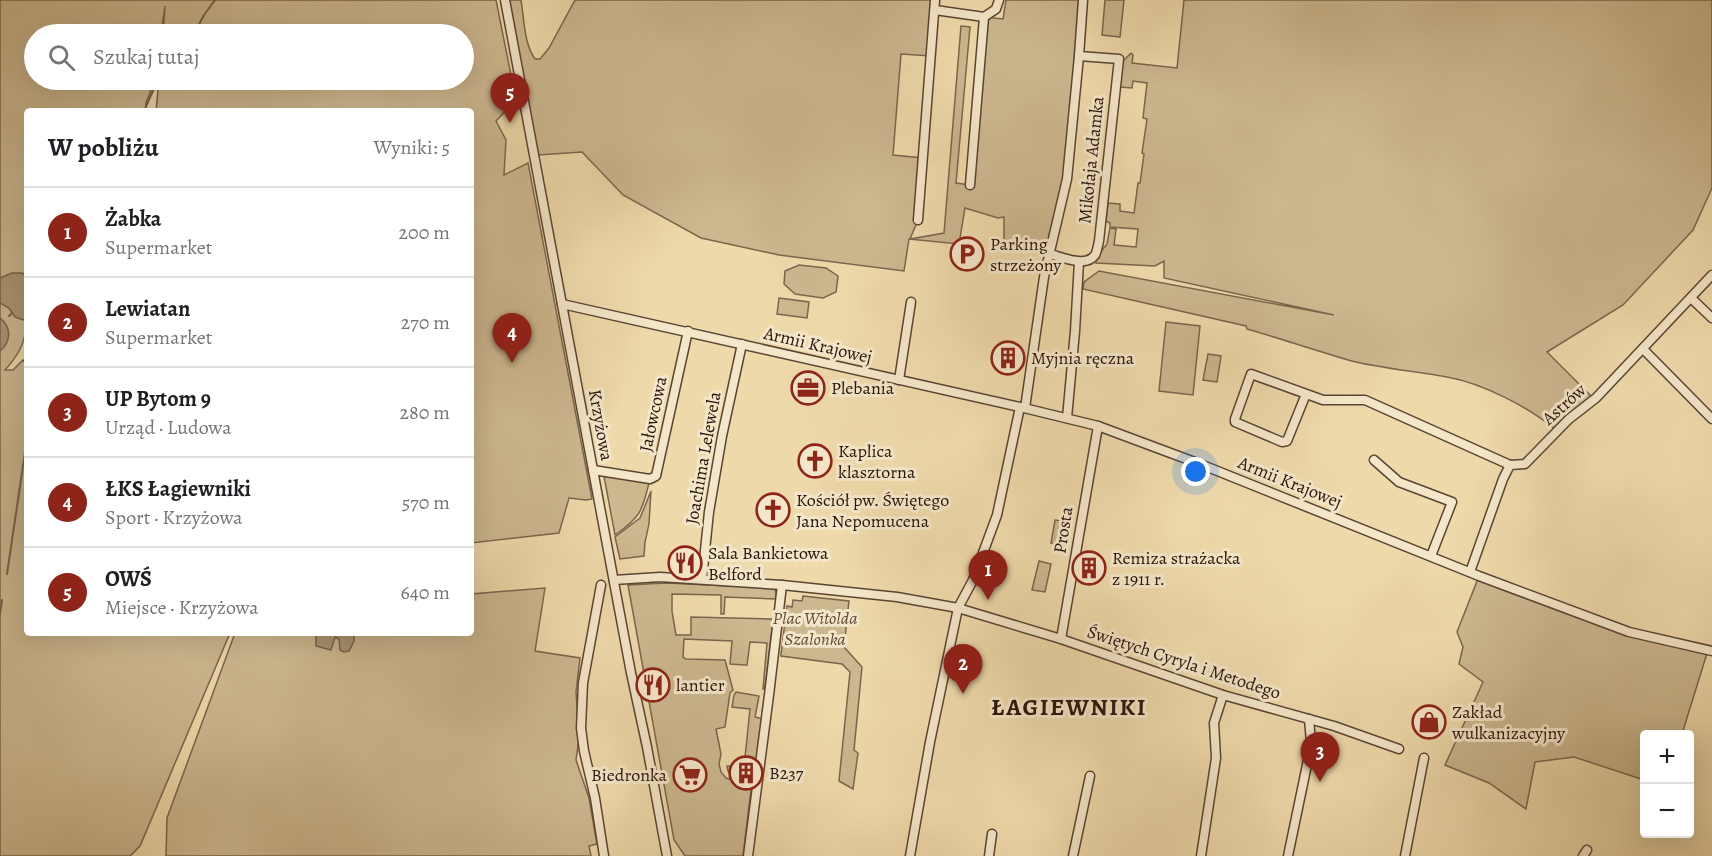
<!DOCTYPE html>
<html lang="pl">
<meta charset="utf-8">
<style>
:root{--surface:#fff;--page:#f2f2f2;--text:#202124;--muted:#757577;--line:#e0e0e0;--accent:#8f2418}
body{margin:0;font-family:Alegreya,serif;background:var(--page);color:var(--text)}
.controls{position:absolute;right:18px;bottom:18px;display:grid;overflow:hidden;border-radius:6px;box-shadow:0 6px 24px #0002}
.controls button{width:54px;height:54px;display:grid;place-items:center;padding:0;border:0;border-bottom:2px solid var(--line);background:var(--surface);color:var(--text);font:30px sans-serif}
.you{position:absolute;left:1196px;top:472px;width:21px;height:21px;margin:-15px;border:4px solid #fff;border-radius:50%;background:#1a73e8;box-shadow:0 0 0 9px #1a73e833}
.badge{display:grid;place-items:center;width:39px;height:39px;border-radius:50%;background:var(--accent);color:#fff;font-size:20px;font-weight:700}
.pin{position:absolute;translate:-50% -50px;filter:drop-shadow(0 2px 3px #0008)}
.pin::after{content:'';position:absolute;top:32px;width:21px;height:18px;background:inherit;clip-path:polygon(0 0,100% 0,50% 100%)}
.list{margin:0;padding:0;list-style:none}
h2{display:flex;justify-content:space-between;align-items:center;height:78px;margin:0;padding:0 24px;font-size:26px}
h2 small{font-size:20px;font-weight:400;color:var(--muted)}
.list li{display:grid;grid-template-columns:39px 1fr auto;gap:18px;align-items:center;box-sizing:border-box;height:90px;padding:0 24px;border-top:2px solid var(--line)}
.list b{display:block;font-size:22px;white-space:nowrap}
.list p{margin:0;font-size:20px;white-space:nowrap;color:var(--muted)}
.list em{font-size:20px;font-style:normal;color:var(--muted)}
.icon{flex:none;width:33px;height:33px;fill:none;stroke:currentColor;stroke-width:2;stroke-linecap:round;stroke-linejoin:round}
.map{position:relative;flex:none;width:1712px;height:856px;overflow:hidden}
.search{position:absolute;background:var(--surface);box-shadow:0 6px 24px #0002;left:24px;top:24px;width:450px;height:66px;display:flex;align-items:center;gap:15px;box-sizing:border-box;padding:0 21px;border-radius:33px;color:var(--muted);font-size:22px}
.panel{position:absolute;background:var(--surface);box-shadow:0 6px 24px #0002;left:24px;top:108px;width:450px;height:528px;border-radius:6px}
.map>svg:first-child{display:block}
</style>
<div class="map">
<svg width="1712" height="856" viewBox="0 0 1712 856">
<rect width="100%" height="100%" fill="#eed9aa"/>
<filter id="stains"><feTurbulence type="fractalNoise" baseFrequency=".00333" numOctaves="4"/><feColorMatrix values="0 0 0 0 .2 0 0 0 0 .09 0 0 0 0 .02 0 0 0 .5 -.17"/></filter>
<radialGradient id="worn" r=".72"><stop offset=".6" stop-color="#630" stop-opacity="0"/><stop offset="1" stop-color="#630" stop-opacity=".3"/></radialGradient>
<g fill="#ccb78f" stroke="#7a654d" stroke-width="1.5">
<path d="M0 0H496L516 100 496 121 506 140 504 175 528 163 592 499 586 500 569 498 559 533 471 543V111H156L159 80H464V34H163L165 6 161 34H34V80H155L146 103V111H27V333L25 334C23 348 15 359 5 370H13L23 360 25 363 27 362V633H230L140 846 130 856H0Z"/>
<path d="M509 0H521C524 18 524 44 535 59H540L549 48 575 0H935L931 56 901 54 893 155 923 158 918 220 910 239 944 233 961 26 970 27 956 183 970 185 984 17 1003 19 1006 0H1083L1067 179 1050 254 1023 248 1021 245 1004 240V217L998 218 965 208 959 244 909 239 904 271 779 255 701 238 623 195 582 152 538 155Z"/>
<path d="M1105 0H1124L1120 37 1102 35Z"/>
<path d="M1184 0H1712V188L1693 230 1623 305 1547 352 1591 396 1557 431C1531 408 1482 383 1447 377 1416 371 1384 369 1352 361 1317 351 1282 339 1247 329L1246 326 1083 289 1084 282 1099 271 1334 315 1164 278V261L1155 266 1096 263V258L1107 244 1110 228 1116 229 1114 245 1136 247 1138 229 1110 227V223L1106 221 1108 203 1120 204V211L1134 213 1138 183H1140L1144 154 1142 153 1147 119 1143 118 1147 83 1133 81 1132 88 1120 87 1123 61 1131 53 1133 55 1132 63 1177 68Z"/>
<path d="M799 265 826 268 838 276 836 292 823 298 795 294 784 284 785 271Z"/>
<path d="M779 298 809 302 807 318 777 314Z"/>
<path d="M1166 322 1200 326 1193 395 1159 391Z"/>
<path d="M1208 354 1221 356 1217 382 1203 380Z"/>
<path d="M603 471 650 479C642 511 642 516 615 535Z"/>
<path d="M651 491 649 524 645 542 644 556 620 559 615 537 640 518Z"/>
<path d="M1055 520 1068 522 1064 545 1051 543Z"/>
<path d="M1039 561 1051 564 1045 592 1032 590Z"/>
<path d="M1479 576 1629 632 1708 650 1682 734H1644V780L1574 757 1535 762 1526 809 1489 783 1445 765 1483 682 1459 664 1463 647 1457 632Z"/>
<path d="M666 583 774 588 776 592V599L725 597 724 614H721V595L672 594V611L676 635H691V617L771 619 773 621 765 688 764 689H763L767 643 750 642 747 665H745L730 664 732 641 684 639 683 657 686 659 725 660 733 690 730 693 725 727 716 729 721 754 719 764 721 772 726 778 750 785 751 790 743 856H685L674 840 628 585Z"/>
<path d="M545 588 535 651 580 658 576 692 579 739 576 760 589 798 597 844 589 846 591 856H166L167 818 235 633H471V594Z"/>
<path d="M803 596 849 601 844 647 862 667 854 750 858 753 853 789 839 781 850 672 842 664 781 656V654L787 606 792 607 793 600 802 601Z"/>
<path d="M736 692 759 696 755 717 763 719 755 777 753 779 731 775 728 771 727 766 744 767 750 709 732 707 734 695Z"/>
</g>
<g fill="#ab9674" stroke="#77624a" stroke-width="1.5">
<path d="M12 273H22L27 276V317L23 320 15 317 9 308 0 303V278Z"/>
<path d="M0 318C12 327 11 342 0 351Z"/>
<path d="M316 633H354V641L349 651 344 652 340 650 339 639 335 637 331 650 316 646Z"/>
</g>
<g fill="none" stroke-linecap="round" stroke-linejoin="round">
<g stroke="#77624a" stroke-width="2">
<path d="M191 34 197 28 204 15 215 0"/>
<path d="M144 111 156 84 161 80"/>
<path d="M9 316 12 313"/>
<path d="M7 574 27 439"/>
<path d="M0 614 2 600"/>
</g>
<g stroke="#5a4433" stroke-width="11">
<g id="minor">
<path d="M505 0 631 673 647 747 667 856"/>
<path d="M935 10 984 17 996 9 999 0"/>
<path d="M970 185 984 17"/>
<path d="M918 220 935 0"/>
<path d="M1050 254C1062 257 1086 268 1095 255 1097 252 1098 245 1099 241L1119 59 1079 56"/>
<path d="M1691 298 1712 318"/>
<path d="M562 304 1020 407 1098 426 1200 464 1479 576 1629 632 1712 651"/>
<path d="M1643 349 1712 419"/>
<path d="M899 380 911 302"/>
<path d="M1306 394 1287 441 1282 442 1235 422V419L1251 374 1323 400H1365L1510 465"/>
<path d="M1025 408 1044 277 1067 179 1079 56 1083 0"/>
<path d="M1067 418 1075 331 1079 262"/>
<path d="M1374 460 1399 482 1452 502 1431 556"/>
<path d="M593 470 650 479 656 476 688 331"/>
<path d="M1470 572 1503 479 1510 465 1525 464 1569 419 1596 398 1712 275"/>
<path d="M702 579 709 512 722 436 742 344"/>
<path d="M614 580 660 577 782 585 897 597 958 608 1061 639 1223 695 1334 726 1399 749"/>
<path d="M601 585 583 683 581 728 584 751 595 798 604 856"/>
<path d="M1061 639 1098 426"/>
<path d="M748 856 769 695 782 585"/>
<path d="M910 856 930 742 958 608 973 580 997 515 1020 407"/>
<path d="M989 856 992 834"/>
<path d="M1073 856 1090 776"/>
<path d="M1201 856 1216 758 1214 723 1223 695"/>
<path d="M1288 856 1308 760 1311 742 1309 719"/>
<path d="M1405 856 1424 758"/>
<path d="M1583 856 1587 850"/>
</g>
</g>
<use href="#minor" stroke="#f4e6c8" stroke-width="8"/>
</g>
<defs>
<g id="parking-ring" transform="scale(1.725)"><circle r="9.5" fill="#f4e6c8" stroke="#8f2418" stroke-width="1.5"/><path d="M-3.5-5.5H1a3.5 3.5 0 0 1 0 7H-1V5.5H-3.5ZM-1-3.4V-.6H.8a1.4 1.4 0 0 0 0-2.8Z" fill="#8f2418"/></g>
<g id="building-ring" transform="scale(1.725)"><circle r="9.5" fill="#f4e6c8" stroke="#8f2418" stroke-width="1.5"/><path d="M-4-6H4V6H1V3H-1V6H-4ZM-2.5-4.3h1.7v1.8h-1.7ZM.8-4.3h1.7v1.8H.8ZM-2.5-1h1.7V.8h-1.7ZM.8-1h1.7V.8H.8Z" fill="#8f2418"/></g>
<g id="office-ring" transform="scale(1.725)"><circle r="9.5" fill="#f4e6c8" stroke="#8f2418" stroke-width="1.5"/><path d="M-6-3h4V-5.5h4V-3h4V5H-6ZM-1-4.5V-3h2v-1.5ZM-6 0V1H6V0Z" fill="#8f2418"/></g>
<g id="church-ring" transform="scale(1.725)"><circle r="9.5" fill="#f4e6c8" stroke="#8f2418" stroke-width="1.5"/><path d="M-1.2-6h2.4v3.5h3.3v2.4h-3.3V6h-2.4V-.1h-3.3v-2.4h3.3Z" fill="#8f2418"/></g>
<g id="restaurant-ring" transform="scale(1.725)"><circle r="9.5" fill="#f4e6c8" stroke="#8f2418" stroke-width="1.5"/><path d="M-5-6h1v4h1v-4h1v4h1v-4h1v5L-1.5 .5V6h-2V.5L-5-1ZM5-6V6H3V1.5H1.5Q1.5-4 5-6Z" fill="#8f2418"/></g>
<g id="shop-ring" transform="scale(1.725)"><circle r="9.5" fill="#f4e6c8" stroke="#8f2418" stroke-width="1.5"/><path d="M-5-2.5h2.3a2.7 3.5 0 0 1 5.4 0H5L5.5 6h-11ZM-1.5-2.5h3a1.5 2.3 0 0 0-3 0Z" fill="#8f2418"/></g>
<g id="supermarket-ring" transform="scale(1.725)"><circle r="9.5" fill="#f4e6c8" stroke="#8f2418" stroke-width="1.5"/><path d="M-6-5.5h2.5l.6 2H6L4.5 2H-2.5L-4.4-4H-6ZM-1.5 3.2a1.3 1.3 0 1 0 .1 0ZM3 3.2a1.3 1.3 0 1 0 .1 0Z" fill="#8f2418"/></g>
</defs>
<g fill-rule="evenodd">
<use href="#parking-ring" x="967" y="254"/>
<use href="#building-ring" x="1008" y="358"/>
<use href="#office-ring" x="808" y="388"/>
<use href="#church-ring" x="815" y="461"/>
<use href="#church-ring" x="773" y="510"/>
<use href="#restaurant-ring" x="685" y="563"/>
<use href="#building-ring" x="1089" y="568"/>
<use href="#restaurant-ring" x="653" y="685"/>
<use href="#shop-ring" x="1429" y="722"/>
<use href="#building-ring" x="746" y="773"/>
<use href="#supermarket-ring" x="690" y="775"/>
</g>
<g text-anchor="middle" stroke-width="6" stroke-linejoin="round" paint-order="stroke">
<g font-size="18" fill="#28130b" stroke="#f4e6c8">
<text transform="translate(1091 160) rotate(-84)" y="6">Mikołaja Adamka</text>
<text transform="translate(818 345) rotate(13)" y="6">Armii Krajowej</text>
<text transform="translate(1564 404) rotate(-42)" y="6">Astrów</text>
<text transform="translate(653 414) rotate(-78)" y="6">Jałowcowa</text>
<text transform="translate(601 425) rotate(80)" y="6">Krzyżowa</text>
<text transform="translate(703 458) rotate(-80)" y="6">Joachima Lelewela</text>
<text transform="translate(1290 482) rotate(22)" y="6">Armii Krajowej</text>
<text transform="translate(1063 530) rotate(-81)" y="6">Prosta</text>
<text transform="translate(1184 662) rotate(18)" y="6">Świętych Cyryla i Metodego</text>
</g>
<g font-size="18" fill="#28130b" stroke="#f4e6c8" text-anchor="start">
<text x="990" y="250">Parking<tspan x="990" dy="21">strzeżony</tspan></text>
<text x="1031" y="364">Myjnia ręczna</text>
<text x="831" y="394">Plebania</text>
<text x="838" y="457">Kaplica<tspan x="838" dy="21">klasztorna</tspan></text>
<text x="796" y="506">Kościół pw. Świętego<tspan x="796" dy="21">Jana Nepomucena</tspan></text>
<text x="708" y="559">Sala Bankietowa<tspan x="708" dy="21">Belford</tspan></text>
<text x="1112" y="564">Remiza strażacka<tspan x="1112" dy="21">z 1911 r.</tspan></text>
<text x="676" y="691">lantier</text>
<text x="1452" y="718">Zakład<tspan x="1452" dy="21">wulkanizacyjny</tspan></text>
<text x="769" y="779">B237</text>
<text x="667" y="781" text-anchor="end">Biedronka</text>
</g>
<g font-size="18" font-style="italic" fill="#614c39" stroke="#f4e6c8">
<text x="815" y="624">Plac Witolda<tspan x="815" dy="21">Szalonka</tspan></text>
</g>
<g font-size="24" font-weight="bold" letter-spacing="1.5" fill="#28130b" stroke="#f4e6c8">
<text x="1069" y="715">ŁAGIEWNIKI</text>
</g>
</g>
<rect width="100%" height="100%" filter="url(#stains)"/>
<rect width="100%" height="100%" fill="url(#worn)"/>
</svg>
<div class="controls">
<button>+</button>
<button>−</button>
</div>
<div class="you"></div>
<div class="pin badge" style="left:988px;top:600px">1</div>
<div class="pin badge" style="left:963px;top:694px">2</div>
<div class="pin badge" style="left:1320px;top:782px">3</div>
<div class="pin badge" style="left:512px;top:363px">4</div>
<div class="pin badge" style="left:510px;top:123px">5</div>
<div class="search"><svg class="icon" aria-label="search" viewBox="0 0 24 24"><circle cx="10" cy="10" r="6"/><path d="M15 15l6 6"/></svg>Szukaj tutaj</div>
<section class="panel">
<h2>W pobliżu<small>Wyniki: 5</small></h2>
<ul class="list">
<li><span class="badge">1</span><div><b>Żabka</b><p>Supermarket</p></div><em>200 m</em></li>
<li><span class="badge">2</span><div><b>Lewiatan</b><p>Supermarket</p></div><em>270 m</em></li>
<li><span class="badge">3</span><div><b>UP Bytom 9</b><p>Urząd · Ludowa</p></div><em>280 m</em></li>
<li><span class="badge">4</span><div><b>ŁKS Łagiewniki</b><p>Sport · Krzyżowa</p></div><em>570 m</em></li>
<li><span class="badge">5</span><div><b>OWŚ</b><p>Miejsce · Krzyżowa</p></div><em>640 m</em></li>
</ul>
</section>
</div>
